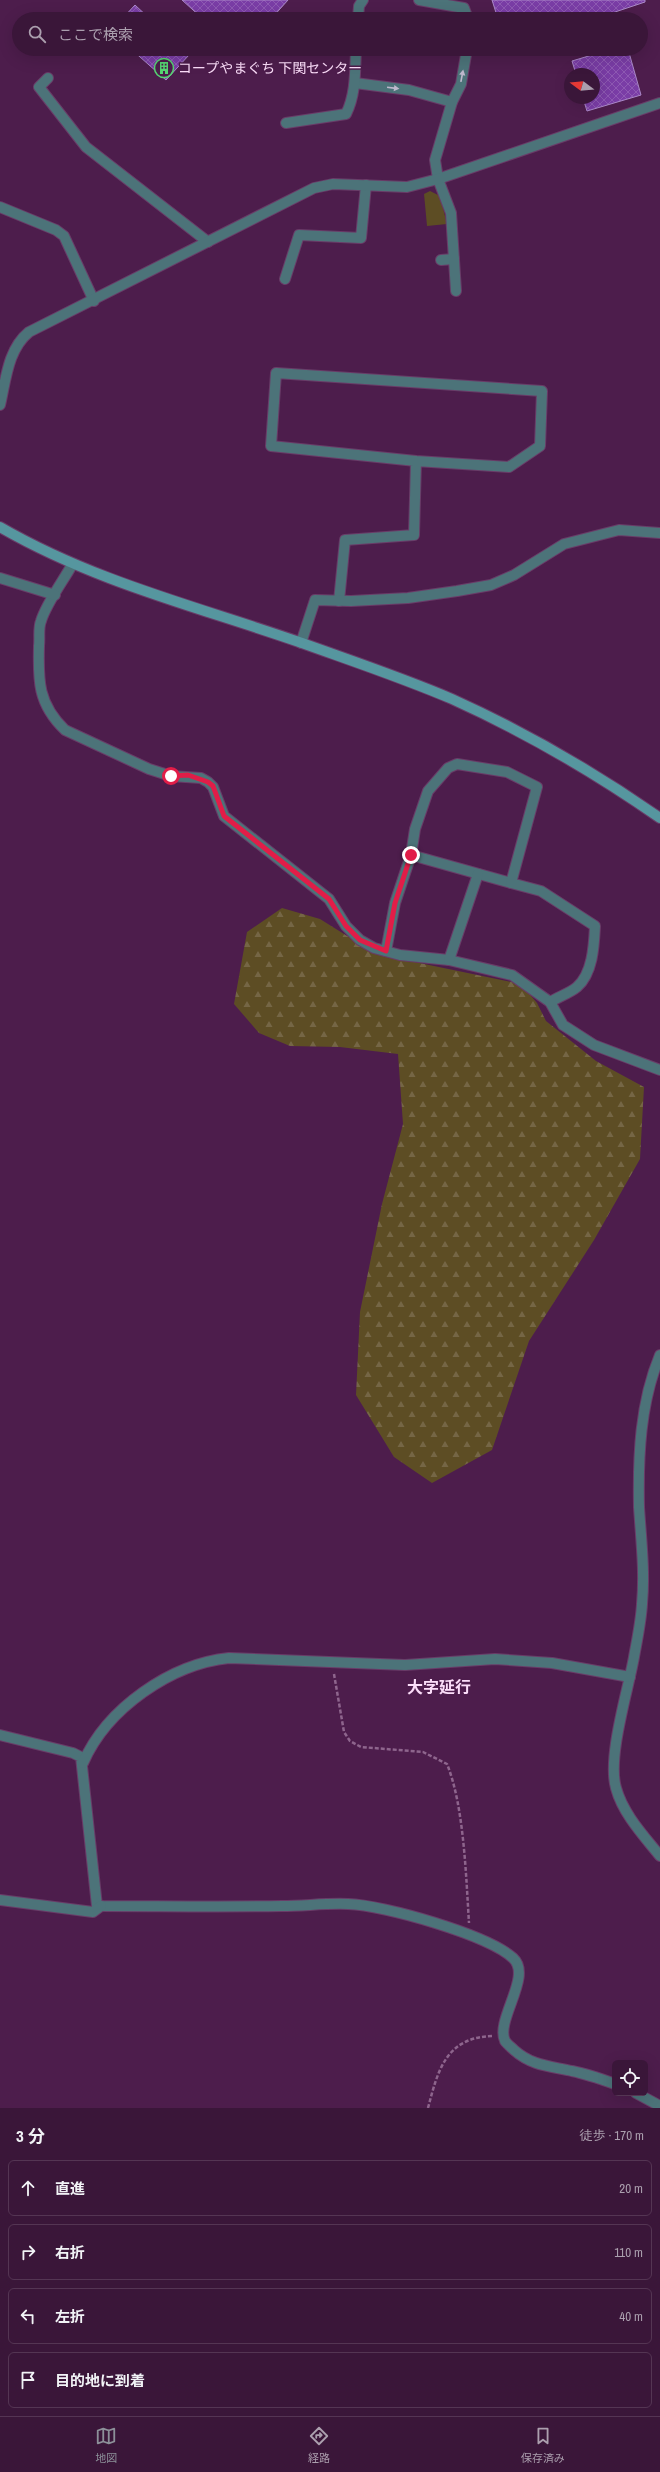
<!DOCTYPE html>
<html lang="ja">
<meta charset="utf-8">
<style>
:root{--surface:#3a1639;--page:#411f41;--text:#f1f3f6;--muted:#ab9fae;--line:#543553;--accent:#8c9099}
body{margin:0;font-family:"Archivo Narrow","Noto Sans JP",sans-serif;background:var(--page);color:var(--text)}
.controls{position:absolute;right:12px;bottom:12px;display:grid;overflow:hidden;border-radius:6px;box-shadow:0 4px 16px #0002}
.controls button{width:36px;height:36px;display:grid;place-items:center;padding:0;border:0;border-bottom:1px solid var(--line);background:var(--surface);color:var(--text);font:20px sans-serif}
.compass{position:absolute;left:564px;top:68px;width:36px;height:36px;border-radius:50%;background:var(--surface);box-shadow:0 4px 16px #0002;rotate:286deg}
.stop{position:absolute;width:12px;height:12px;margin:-9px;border:3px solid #e11d48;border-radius:50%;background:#fff}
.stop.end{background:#e11d48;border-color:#fff;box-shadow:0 1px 4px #0008}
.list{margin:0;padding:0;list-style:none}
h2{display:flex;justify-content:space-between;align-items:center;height:52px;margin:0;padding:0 16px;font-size:17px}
h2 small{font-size:13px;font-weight:400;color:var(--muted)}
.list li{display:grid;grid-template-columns:26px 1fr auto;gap:12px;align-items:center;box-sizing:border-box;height:56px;margin:0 8px 8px;padding:0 8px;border:1px solid var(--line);border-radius:6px}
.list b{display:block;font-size:15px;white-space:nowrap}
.list em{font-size:13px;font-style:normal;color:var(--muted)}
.icon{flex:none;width:22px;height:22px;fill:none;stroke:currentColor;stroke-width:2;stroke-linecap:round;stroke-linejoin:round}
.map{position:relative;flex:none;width:660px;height:2108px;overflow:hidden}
.search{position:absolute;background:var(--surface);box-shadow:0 4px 16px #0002;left:12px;right:12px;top:12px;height:44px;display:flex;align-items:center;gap:10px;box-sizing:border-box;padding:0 14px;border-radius:22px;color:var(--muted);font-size:15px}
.sheet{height:308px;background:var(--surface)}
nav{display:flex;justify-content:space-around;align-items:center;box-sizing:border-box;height:56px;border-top:1px solid var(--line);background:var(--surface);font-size:11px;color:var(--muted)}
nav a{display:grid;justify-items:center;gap:2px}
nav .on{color:var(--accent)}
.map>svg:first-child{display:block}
</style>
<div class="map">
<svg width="660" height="2108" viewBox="0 0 660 2108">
<defs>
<pattern id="forest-firs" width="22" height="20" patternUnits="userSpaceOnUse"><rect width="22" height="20" fill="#5d4d24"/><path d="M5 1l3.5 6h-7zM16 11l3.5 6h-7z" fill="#756645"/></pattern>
<pattern id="building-cross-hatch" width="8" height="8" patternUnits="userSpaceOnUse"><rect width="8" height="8" fill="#7a3da6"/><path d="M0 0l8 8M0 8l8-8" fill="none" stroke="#8e59b3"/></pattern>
</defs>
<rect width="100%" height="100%" fill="#4d1d4c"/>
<path fill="url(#forest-firs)" d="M282 908 320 919 376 954 521 984 537 1003 546 1021 596 1061 644 1087 640 1159 594 1240 529 1341 492 1450 432 1483 394 1457 356 1395 360 1312 382 1204 403 1124 398 1054 340 1047 290 1046 259 1033 234 1004 247 932Z"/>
<path fill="#5d4d24" d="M430 191 440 196 447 224 427 226 424 194Z"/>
<g fill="url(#building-cross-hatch)" stroke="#aa88c8">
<path d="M182 0H288L271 19H203Z"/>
<path d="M492 0H645V2L612 13 614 19H498Z"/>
<path d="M135 5 150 19H122Z"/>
<path d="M131 49H183L189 55 166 80Z"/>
<path d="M612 49H628L641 95 587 111 583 98H594V74H576L572 61Z"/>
</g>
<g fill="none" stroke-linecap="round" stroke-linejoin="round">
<g stroke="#693c68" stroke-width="12">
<g id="street">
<path d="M419 0 464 8 468 19"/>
<path d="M358 19 359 6 363 0"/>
<path d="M48 78 39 87 86 147 208 242"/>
<path d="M355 83 409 90 452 102"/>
<path d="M286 123 346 114C356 94 355 71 356 49"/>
<path d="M0 207 56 230 64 236 94 301"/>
<path d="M441 260 454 259"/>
<path d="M285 279 299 235 361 238 366 185"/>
<path d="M456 291 451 213 438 179 435 160 452 102 461 84 467 49"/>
<path d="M0 405C6 379 8 349 29 332L314 188 333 184 407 187 438 179 660 103"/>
<path d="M72 565C63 581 46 604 41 621 38 628 40 638 39 646 38 681 38 704 65 730L149 769 171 776 201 778 208 782 213 787 224 816 329 899 346 926 360 940 374 948 400 955 449 960 512 975 550 1002 563 1025 594 1045 660 1070"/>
<path d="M0 578 55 595"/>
<path d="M339 601 345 540 414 535 416 461 509 467 540 446 542 391 276 373 271 446 416 461"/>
<path d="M301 643 315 600 351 601 408 598 457 591 491 585 514 575 564 544 619 530 660 533"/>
<path d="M411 855 511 883"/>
<path d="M386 951 395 903 411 855 415 829 428 791 448 768 457 764 507 772 537 787 511 883 541 891 595 926C594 945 593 973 577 987 570 993 558 997 550 1002"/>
<path d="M449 960 478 874"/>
<path d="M660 1355C640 1403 638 1456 639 1507 641 1539 645 1571 642 1604 641 1622 637 1640 634 1657 628 1691 607 1757 616 1788 623 1814 644 1836 660 1856"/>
<path d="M0 1735 73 1753 81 1757 97 1906C158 1906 220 1907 282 1906 304 1906 326 1903 348 1904 384 1905 488 1935 513 1958 533 1976 495 2020 505 2041 507 2044 511 2047 514 2050 532 2066 550 2066 572 2071 587 2074 601 2079 615 2084"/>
<path d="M83 1763C107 1708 171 1664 229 1658L405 1665 495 1659 552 1663 630 1677"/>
<path d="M0 1900 93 1912 101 1906"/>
<path d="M636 2093 660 2106"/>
</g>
</g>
<g stroke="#693c68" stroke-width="12">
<path id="secondary" d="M0 527C95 582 199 607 302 643 352 661 403 678 452 699 525 732 594 772 660 818"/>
</g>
<g stroke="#8e658d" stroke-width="2.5" stroke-dasharray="4 2" stroke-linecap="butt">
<path d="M334 1674 344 1732 350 1741 361 1747 423 1752 447 1764C464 1806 466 1876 469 1923"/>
<path d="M428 2108C438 2070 446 2037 493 2036"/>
</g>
<use href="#street" stroke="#4c7379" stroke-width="10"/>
<use href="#secondary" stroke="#56969f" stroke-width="10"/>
</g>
<defs><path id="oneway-solid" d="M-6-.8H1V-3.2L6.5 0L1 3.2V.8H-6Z"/></defs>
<g fill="#beb8cc">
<use href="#oneway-solid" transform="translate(462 76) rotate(-79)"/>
<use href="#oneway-solid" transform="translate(393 88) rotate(7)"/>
</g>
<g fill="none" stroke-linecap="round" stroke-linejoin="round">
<path stroke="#e11d48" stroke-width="5" d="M171 776 188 775 208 782 213 786 224 816 329 899 346 926 360 940 386 951 395 903 411 855"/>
</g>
<defs>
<g id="building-ring" transform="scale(1)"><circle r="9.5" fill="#4d1d4c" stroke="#55d672" stroke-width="1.5"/><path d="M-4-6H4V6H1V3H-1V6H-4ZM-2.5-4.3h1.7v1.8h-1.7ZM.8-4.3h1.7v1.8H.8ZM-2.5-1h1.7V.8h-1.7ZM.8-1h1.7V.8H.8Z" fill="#55d672"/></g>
</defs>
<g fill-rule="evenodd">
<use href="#building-ring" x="164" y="68"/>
</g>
<g text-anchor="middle" stroke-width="3" stroke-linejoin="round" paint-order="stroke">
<g font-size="14" fill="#fbddf9" stroke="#4d1d4c" text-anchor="start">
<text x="178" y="73">コープやまぐち 下関センター</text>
</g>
<g font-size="16" font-weight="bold" fill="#fbddf9" stroke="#4d1d4c">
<text x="439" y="1693">大字延行</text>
</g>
</g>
</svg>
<div class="controls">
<button><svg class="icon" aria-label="locate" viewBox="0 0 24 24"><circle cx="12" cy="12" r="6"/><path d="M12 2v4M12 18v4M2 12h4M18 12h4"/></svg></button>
</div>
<svg class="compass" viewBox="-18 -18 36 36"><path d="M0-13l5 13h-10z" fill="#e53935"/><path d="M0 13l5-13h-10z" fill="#ab9fae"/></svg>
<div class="stop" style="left:171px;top:776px"></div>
<div class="stop end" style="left:411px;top:855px"></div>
<div class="search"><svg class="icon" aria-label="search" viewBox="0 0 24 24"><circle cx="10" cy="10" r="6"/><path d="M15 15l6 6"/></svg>ここで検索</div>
</div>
<section class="sheet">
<h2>3 分<small>徒歩 · 170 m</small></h2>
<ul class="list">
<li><svg class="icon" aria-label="ahead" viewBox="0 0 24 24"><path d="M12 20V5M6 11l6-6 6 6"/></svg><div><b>直進</b></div><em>20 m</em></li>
<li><svg class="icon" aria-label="right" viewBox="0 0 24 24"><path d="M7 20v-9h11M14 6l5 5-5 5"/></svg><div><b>右折</b></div><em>110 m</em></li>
<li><svg class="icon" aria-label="left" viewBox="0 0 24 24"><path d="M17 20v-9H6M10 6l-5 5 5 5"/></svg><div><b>左折</b></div><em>40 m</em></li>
<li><svg class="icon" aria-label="arrive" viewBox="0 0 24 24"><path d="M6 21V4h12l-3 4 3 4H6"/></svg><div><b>目的地に到着</b></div></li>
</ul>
</section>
<nav>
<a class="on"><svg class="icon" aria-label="map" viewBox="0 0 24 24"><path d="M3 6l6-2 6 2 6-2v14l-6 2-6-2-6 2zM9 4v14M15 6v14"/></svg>地図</a>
<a><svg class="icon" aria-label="directions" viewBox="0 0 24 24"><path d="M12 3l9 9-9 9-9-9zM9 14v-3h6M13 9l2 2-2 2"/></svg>経路</a>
<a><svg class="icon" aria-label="saved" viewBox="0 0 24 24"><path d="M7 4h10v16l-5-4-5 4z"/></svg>保存済み</a>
</nav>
